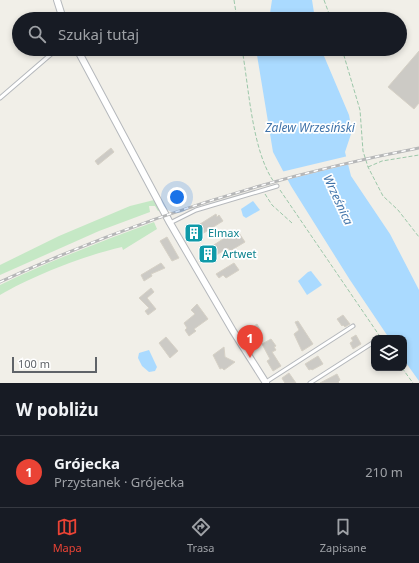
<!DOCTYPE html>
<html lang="pl">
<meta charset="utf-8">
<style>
:root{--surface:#171b24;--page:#242831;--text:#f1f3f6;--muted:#9ea1a6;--line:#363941;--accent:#ea4335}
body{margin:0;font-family:"Noto Sans",sans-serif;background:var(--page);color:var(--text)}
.controls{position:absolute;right:12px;bottom:12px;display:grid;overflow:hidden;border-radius:8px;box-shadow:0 2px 6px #0003}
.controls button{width:36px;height:36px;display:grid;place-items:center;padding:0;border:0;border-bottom:1px solid var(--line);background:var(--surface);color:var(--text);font:20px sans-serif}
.scale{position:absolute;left:12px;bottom:10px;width:85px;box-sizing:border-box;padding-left:4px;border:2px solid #5f6368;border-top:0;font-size:11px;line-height:14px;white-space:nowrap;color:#5f6368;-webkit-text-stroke:3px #fff;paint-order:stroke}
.you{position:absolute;left:177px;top:197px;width:14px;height:14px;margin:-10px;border:3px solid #fff;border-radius:50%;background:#1a73e8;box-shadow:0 0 0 6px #1a73e833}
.badge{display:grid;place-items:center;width:26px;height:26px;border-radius:50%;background:var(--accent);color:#fff;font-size:13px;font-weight:700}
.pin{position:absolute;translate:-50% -33px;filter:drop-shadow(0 1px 2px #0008)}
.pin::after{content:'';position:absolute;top:21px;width:14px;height:12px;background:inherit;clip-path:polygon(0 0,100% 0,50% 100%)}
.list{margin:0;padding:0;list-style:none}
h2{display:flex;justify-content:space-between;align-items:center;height:52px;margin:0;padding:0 16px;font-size:17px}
h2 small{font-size:13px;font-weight:400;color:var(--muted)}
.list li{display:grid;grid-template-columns:26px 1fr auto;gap:12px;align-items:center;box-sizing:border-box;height:72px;padding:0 16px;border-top:1px solid var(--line)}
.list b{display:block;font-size:15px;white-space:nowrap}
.list p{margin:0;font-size:13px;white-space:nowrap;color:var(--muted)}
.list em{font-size:13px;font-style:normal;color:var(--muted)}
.icon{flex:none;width:22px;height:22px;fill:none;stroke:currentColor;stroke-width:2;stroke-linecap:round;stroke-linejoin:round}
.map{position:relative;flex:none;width:419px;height:383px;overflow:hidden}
.search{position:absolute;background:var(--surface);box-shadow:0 2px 6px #0003;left:12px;right:12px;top:12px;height:44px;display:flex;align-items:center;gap:10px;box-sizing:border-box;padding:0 14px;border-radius:22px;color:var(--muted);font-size:15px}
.sheet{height:124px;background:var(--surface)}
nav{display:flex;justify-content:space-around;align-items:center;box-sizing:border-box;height:56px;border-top:1px solid var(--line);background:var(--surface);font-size:11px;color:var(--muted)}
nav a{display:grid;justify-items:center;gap:2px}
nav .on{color:var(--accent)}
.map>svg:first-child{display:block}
</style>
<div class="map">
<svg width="419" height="383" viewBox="0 0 419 383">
<rect width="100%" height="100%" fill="#f1efe8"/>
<g fill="#c5e8c5">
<path d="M154 200 160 210 158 211 155 206H149L150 212 99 231 0 275V265L59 236 130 206Z"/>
<path d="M154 222 157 229 123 250 122 247C86 255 32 276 0 295V285C50 261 102 241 154 222Z"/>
</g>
<g fill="#aadaff">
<path d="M272 0H312L315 19H264L270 13Z"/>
<path d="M256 49H321L349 115 352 131 345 152 351 176 390 234 419 290V381L404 360V338H389L350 280 291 186 273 152Z"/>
<path d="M253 201 260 210 246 218 243 216 241 209Z"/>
<path d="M311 271 322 285 307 295 298 281 308 272Z"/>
<path d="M149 350 157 367 155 371 149 372 142 366 138 358 139 353Z"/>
</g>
<path fill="#f1efe8" d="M348 156 350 164 286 180 281 172Z"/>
<g fill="#cccac5" stroke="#d6d1c6">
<path d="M419 51V103L414 109 388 87Z"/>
<path d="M111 148 114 152 98 165 95 161Z"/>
<path d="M216 214 217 217 219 215 223 221 194 239 189 231Z"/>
<path d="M237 230 245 242 230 251 228 248 208 260 203 252Z"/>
<path d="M167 237 179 258 172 261 160 241Z"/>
<path d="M161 263 165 268 151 274 152 276 144 281 141 275Z"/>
<path d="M234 263 239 270 226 278 223 275 219 278 216 274Z"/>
<path d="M151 288 154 292 147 298 156 309 148 315 145 311 149 308 139 298Z"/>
<path d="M197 304 208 319 194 329 196 331 189 336 185 330 187 328 184 323 195 314 191 310Z"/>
<path d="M343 315 350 324 345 327 343 325 342 326 337 319Z"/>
<path d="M298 321 313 344 302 351 294 334 299 330 295 322Z"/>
<path d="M257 324 261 331 250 337 246 331Z"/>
<path d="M356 335 361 344 353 349 350 343 353 341 351 338Z"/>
<path d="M166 337 178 351 170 358 159 343Z"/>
<path d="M271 339 276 346 274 347 276 350 272 352 281 366 273 371 267 361 270 359 262 344Z"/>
<path d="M224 347 225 357 235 362 224 370 222 368 220 369 213 355Z"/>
<path d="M318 356 323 364 312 370 311 369 309 370 305 364Z"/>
<path d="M289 373 296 383H285L283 380 282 378Z"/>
<path d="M337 374 340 380 338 382 339 383H320Z"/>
</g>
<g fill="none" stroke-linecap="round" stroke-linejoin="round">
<g stroke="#b5b8bc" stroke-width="5">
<g id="lane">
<path d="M0 98 57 49"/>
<path d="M170 223 196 210 277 186"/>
<path d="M266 382 353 326"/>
<path d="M310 383 374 342"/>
</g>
</g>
<g stroke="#b5b8bc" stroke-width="8">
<g id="street">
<path d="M57 0 63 19"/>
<path d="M77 49 170 223 233 331 266 383"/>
</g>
</g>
<g stroke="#9cc7a9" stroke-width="1" stroke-dasharray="4 2" stroke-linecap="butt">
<path d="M234 0 237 19"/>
<path d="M324 0 331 19"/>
<path d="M242 49C249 88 252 151 274 182"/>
<path d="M342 49 360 110 363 151 368 167 383 196 398 210 419 237"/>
<path d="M368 167 382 161 419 155"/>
<path d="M280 190 381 338"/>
<path d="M265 194 272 205 292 223"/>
<path d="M402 368 413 383"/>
</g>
<use href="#lane" stroke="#fff" stroke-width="3"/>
<use href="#street" stroke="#fff" stroke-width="6"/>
<g stroke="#b6b7b8" stroke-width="3">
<path id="rail" d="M0 282C134 220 274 176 419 148"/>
</g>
<use href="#rail" stroke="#fff" stroke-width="1.5" stroke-dasharray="4.5" stroke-linecap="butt"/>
</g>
<defs>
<g id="building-square" transform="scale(1)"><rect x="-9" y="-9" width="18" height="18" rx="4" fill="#0f9aa8" stroke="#fff"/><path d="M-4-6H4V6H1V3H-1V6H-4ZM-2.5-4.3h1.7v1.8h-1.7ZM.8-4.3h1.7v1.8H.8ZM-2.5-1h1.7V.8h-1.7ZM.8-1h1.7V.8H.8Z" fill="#fff"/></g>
</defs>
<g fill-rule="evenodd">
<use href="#building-square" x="194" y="233"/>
<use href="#building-square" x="208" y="254"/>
</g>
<g text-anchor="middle" stroke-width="3.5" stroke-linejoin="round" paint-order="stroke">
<g font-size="11" fill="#0d838f" stroke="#fff" text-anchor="start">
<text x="208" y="237">Elmax</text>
<text x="222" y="258">Artwet</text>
</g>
<g font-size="12" font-style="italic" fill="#4174aa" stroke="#fff">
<text x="310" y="132">Zalew Wrzesiński</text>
<text transform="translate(338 200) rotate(65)" y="4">Wrześnica</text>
</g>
</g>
</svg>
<div class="controls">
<button><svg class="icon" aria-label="layers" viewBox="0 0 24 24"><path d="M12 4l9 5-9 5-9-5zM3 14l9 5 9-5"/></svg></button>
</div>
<div class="scale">100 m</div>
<div class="you"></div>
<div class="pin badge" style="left:250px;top:358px">1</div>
<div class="search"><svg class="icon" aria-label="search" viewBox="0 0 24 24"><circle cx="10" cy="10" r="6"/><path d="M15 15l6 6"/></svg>Szukaj tutaj</div>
</div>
<section class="sheet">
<h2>W pobliżu<small></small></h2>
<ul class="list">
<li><span class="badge">1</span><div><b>Grójecka</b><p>Przystanek · Grójecka</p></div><em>210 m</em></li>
</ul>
</section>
<nav>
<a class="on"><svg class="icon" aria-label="map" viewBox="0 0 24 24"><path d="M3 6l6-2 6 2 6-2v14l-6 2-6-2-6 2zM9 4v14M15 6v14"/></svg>Mapa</a>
<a><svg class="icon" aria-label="directions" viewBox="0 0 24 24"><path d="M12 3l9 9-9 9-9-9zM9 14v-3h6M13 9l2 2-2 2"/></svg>Trasa</a>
<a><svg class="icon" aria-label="saved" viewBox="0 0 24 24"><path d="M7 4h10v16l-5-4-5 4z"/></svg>Zapisane</a>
</nav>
